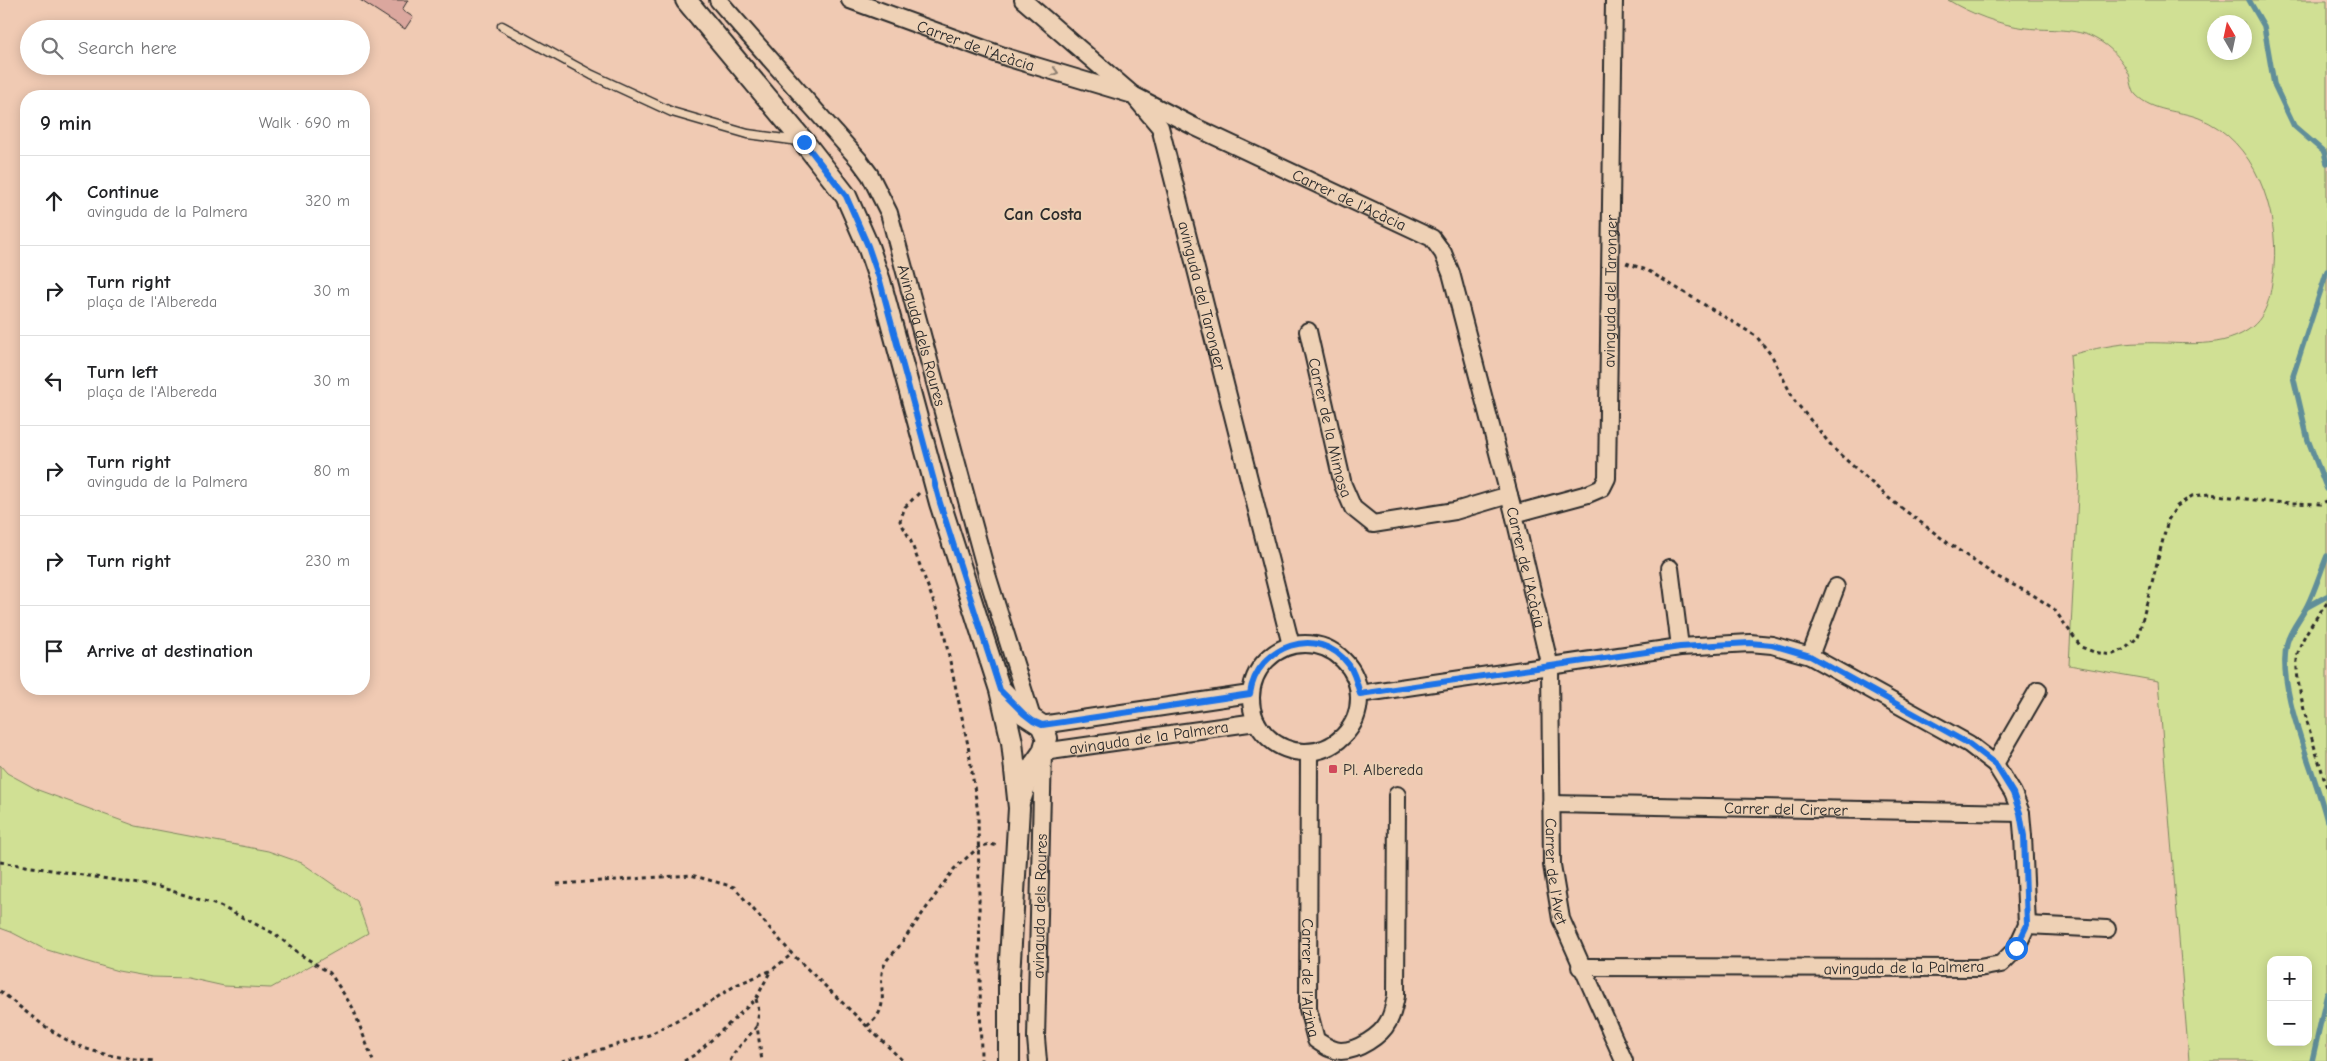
<!DOCTYPE html>
<meta charset="utf-8">
<style>
:root{--surface:#fff;--page:#f6f6f6;--text:#202124;--muted:#757577;--line:#e0e0e0}
body{margin:0;font-family:"Comic Neue",sans-serif;background:var(--page);color:var(--text)}
.controls{position:absolute;right:15px;bottom:15px;display:grid;overflow:hidden;border-radius:10px;box-shadow:0 2px 12px #0003}
.controls button{width:45px;height:45px;display:grid;place-items:center;padding:0;border:0;border-bottom:1px solid var(--line);background:var(--surface);color:var(--text);font:25px sans-serif}
.compass{position:absolute;left:2207px;top:15px;width:45px;height:45px;border-radius:50%;background:var(--surface);box-shadow:0 2px 12px #0003;rotate:351deg}
.stop{position:absolute;width:15px;height:15px;margin:-11px;border:4px solid #1a73e8;border-radius:50%;background:#fff}
.stop.end{background:#1a73e8;border-color:#fff;box-shadow:0 1px 5px #0008}
.list{margin:0;padding:0;list-style:none}
h2{display:flex;justify-content:space-between;align-items:center;height:65px;margin:0;padding:0 20px;font-size:21px}
h2 small{font-size:16px;font-weight:400;color:var(--muted)}
.list li{display:grid;grid-template-columns:32px 1fr auto;gap:15px;align-items:center;box-sizing:border-box;height:90px;padding:0 20px;border-top:1px solid var(--line)}
.list b{display:block;font-size:19px;white-space:nowrap}
.list p{margin:0;font-size:16px;white-space:nowrap;color:var(--muted)}
.list em{font-size:16px;font-style:normal;color:var(--muted)}
.icon{flex:none;width:28px;height:28px;fill:none;stroke:currentColor;stroke-width:2;stroke-linecap:round;stroke-linejoin:round}
.map{position:relative;flex:none;width:2327px;height:1061px;overflow:hidden}
.search{position:absolute;background:var(--surface);box-shadow:0 2px 12px #0003;left:20px;top:20px;width:350px;height:55px;display:flex;align-items:center;gap:12px;box-sizing:border-box;padding:0 18px;border-radius:28px;color:var(--muted);font-size:19px}
.panel{position:absolute;background:var(--surface);box-shadow:0 2px 12px #0003;left:20px;top:90px;width:350px;height:605px;border-radius:20px}
.map>svg:first-child{display:block}
</style>
<div class="map">
<svg width="2327" height="1061" viewBox="0 0 2327 1061">
<rect width="100%" height="100%" fill="#f0cab3"/>
<filter id="ink" filterUnits="userSpaceOnUse"><feTurbulence type="fractalNoise" baseFrequency=".02" numOctaves="2"/><feDisplacementMap in="SourceGraphic" scale="10" xChannelSelector="R" yChannelSelector="G"/><feConvolveMatrix kernelMatrix="1 2 1 2 8 2 1 2 1" color-interpolation-filters="sRGB"/></filter>
<g filter="url(#ink)">
<g fill="#d0e094" stroke="#7e8660" fill-rule="evenodd">
<path d="M1948 0H2327V1061H2189L2158 681 2069 665 2079 477 2070 355C2093 349 2117 343 2141 343 2175 341 2217 351 2248 330 2270 315 2271 290 2274 266 2279 211 2255 140 2199 118 2178 110 2153 112 2136 95 2132 91 2131 80 2129 74 2123 60 2110 46 2096 39 2075 27 2050 31 2026 28 2000 25 1971 14 1948 0ZM2214 22H2244V52H2214ZM2271 960H2308V1042H2271Z"/>
<path d="M0 765 7 773 38 790 136 826 268 851 302 863 357 901 368 933 271 988 224 986 188 978 152 977 118 971 44 949 11 932 0 928Z"/>
</g>
<g fill="none" stroke-linecap="round" stroke-linejoin="round">
<g stroke="#608e99" stroke-width="5.5">
<path d="M2249 0 2264 26 2274 84 2294 126 2324 152 2327 163"/>
<path d="M2327 271 2293 376 2308 440 2327 489"/>
<path d="M2327 556C2320 573 2315 590 2307 606 2301 618 2290 630 2287 643 2275 688 2316 773 2327 821"/>
<path d="M2307 607 2327 596"/>
<path d="M2312 1061 2327 994"/>
</g>
</g>
<path fill="#dba79e" stroke="#2b2b2b" d="M360 0H408L402 10 413 17 405 29Z"/>
<g fill="none" stroke-linecap="round" stroke-linejoin="round">
<g stroke="#2b2b2b" stroke-width="11">
<path id="service" d="M502 26 592 75 672 112 748 134 799 141"/>
</g>
<g stroke="#2b2b2b" stroke-width="20">
<g id="minor">
<path id="s1" d="M718 0 859 160 870 175 889 213 988 578 1033 721"/>
<path id="s2" d="M850 0 1009 58 1133 95 1193 126 1432 238 1443 253 1451 273 1514 514 1550 667 1552 865 1561 919 1624 1061"/>
<path id="s3" d="M1023 0 1133 95 1160 127 1291 645"/>
<path id="s4" d="M1308 331 1343 485 1353 508 1373 524 1455 511 1509 495"/>
<path id="s5" d="M1514 514 1588 494 1602 488 1607 478 1614 0"/>
<path d="M1670 568 1680 647"/>
<circle cx="1305" cy="698" r="54"/>
<path d="M1810 656 1836 587"/>
<path d="M1359 694 1680 647 1750 643 1772 645 1810 656 1969 744 1995 764 2013 793 2021 813 2023 836 2027 925 2016 949 2001 964 1979 968 1580 967"/>
<path d="M1041 725 1250 694"/>
<path id="s6" d="M1309 753 1308 1009 1316 1040C1324 1045 1331 1051 1341 1051 1357 1051 1381 1036 1388 1022 1393 1014 1394 1005 1396 996L1397 795"/>
<path d="M1995 764 2038 690"/>
<path id="s7" d="M1551 804 2021 813"/>
<path d="M2027 925 2107 929"/>
<path id="s8" d="M1038 1061 1036 1038 1043 752 1256 722"/>
</g>
</g>
<g stroke="#2b2b2b" stroke-width="24">
<g id="tertiary">
<path d="M686 0 804 142 846 196 868 246 880 281 940 503 1000 690 1012 742 1019 808 1009 977V1061"/>
<path d="M1002 691 1024 714 1041 725 1047 738 1043 752 1031 769 1021 798"/>
</g>
</g>
<g stroke="#2b2b2b" stroke-width="3" stroke-dasharray="4 4" stroke-linecap="butt">
<path d="M1626 263 1647 270 1756 336 1772 356 1794 400 1835 450 1891 500 1948 543 1996 576 2033 595 2054 609 2081 647 2094 652 2111 655 2125 649 2138 637 2168 520 2177 506 2192 496 2209 494 2269 502 2320 504 2327 501"/>
<path d="M919 493 905 507 900 521 910 539 942 624 968 745 978 813 981 1061"/>
<path d="M2327 603C2316 618 2303 634 2298 653 2291 682 2318 756 2327 788"/>
<path d="M0 862 159 887 220 906 275 934 301 955 330 973 353 1008 373 1061"/>
<path d="M557 884 691 875 734 887 792 954 903 1061"/>
<path d="M0 991C28 1013 56 1039 90 1050 111 1057 133 1059 155 1061"/>
<path d="M756 999 759 1011 757 1026 762 1061"/>
<path d="M867 1026C896 1005 872 983 887 960 890 956 895 952 898 948L954 869 979 847 990 844 998 846"/>
<path d="M562 1061 649 1035 707 1004 736 985 772 970 792 954"/>
<path d="M684 1061 696 1054 756 999 771 970"/>
<path d="M730 1061 734 1053 757 1026"/>
</g>
<use href="#service" stroke="#eed1b5" stroke-width="8"/>
<use href="#minor" stroke="#eed1b5" stroke-width="16"/>
<use href="#tertiary" stroke="#eed1b5" stroke-width="20"/>
</g>
<defs><path id="oneway-chevron" d="M-2-3.5L2.5 0L-2 3.5" fill="none" stroke-width="1.6" stroke-linecap="round" stroke-linejoin="round" transform="scale(1.25)"/></defs>
<use stroke="#8c7e70" href="#oneway-chevron" transform="translate(1055 72) rotate(16)"/>
</g>
<g fill="none" stroke-linecap="round" stroke-linejoin="round" filter="url(#ink)">
<path stroke="#1a73e8" stroke-width="6" d="M804 142 846 196 868 246 880 281 940 503 1000 690 1024 714 1033 721 1042 725 1063 722 1250 694C1256 646 1319 623 1349 665 1355 674 1357 683 1360 694L1680 647 1750 643 1772 645 1810 656 1969 744 1995 764 2013 793 2020 813 2024 836 2027 925 2016 948"/>
</g>
<rect fill="#d1495b" stroke="#eed1b5" stroke-width="2" x="1328" y="764" width="10" height="10" rx="2.5"/>
<g text-anchor="middle" stroke-width="4.5" stroke-linejoin="round" paint-order="stroke">
<g font-size="16" fill="#2b2b2b" stroke="#eed1b5">
<text dy="6" stroke="none"><textPath href="#s2" startOffset="134">Carrer de l'Acàcia</textPath></text>
<text dy="6" stroke="none"><textPath href="#s2" startOffset="539">Carrer de l'Acàcia</textPath></text>
<text dy="6" stroke="none"><textPath href="#s5" startOffset="290">avinguda del Taronger</textPath></text>
<text dy="6" stroke="none"><textPath href="#s3" startOffset="361">avinguda del Taronger</textPath></text>
<text dy="6" stroke="none"><textPath href="#s1" startOffset="401">Avinguda dels Roures</textPath></text>
<text dy="6" stroke="none"><textPath href="#s4" startOffset="99">Carrer de la Mimosa</textPath></text>
<text dy="6" stroke="none"><textPath href="#s2" startOffset="974">Carrer de l'Acàcia</textPath></text>
<text dy="6" stroke="none"><textPath href="#s8" startOffset="416">avinguda de la Palmera</textPath></text>
<text dy="6" stroke="none"><textPath href="#s7" startOffset="235">Carrer del Cirerer</textPath></text>
<text dy="6" stroke="none"><textPath href="#s2" startOffset="1281">Carrer de l'Avet</textPath></text>
<text dy="6" stroke="none"><textPath href="#s8" startOffset="155">avinguda dels Roures</textPath></text>
<text transform="translate(1904 967) rotate(-1)" y="6">avinguda de la Palmera</text>
<text dy="6" stroke="none"><textPath href="#s6" startOffset="225">Carrer de l'Alzina</textPath></text>
</g>
<g font-size="16" fill="#2b2b2b" stroke="#eed1b5" text-anchor="start">
<text x="1343" y="775">Pl. Albereda</text>
</g>
<g font-size="18" font-weight="bold" fill="#2b2b2b" stroke="#eed1b5">
<text x="1043" y="220">Can Costa</text>
</g>
</g>
</svg>
<div class="controls">
<button>+</button>
<button>−</button>
</div>
<svg class="compass" viewBox="-18 -18 36 36"><path d="M0-13l5 13h-10z" fill="#e53935"/><path d="M0 13l5-13h-10z" fill="#757577"/></svg>
<div class="stop" style="left:2016px;top:948px"></div>
<div class="stop end" style="left:804px;top:142px"></div>
<div class="search"><svg class="icon" aria-label="search" viewBox="0 0 24 24"><circle cx="10" cy="10" r="6"/><path d="M15 15l6 6"/></svg>Search here</div>
<section class="panel">
<h2>9 min<small>Walk · 690 m</small></h2>
<ul class="list">
<li><svg class="icon" aria-label="ahead" viewBox="0 0 24 24"><path d="M12 20V5M6 11l6-6 6 6"/></svg><div><b>Continue</b><p>avinguda de la Palmera</p></div><em>320 m</em></li>
<li><svg class="icon" aria-label="right" viewBox="0 0 24 24"><path d="M7 20v-9h11M14 6l5 5-5 5"/></svg><div><b>Turn right</b><p>plaça de l'Albereda</p></div><em>30 m</em></li>
<li><svg class="icon" aria-label="left" viewBox="0 0 24 24"><path d="M17 20v-9H6M10 6l-5 5 5 5"/></svg><div><b>Turn left</b><p>plaça de l'Albereda</p></div><em>30 m</em></li>
<li><svg class="icon" aria-label="right" viewBox="0 0 24 24"><path d="M7 20v-9h11M14 6l5 5-5 5"/></svg><div><b>Turn right</b><p>avinguda de la Palmera</p></div><em>80 m</em></li>
<li><svg class="icon" aria-label="right" viewBox="0 0 24 24"><path d="M7 20v-9h11M14 6l5 5-5 5"/></svg><div><b>Turn right</b></div><em>230 m</em></li>
<li><svg class="icon" aria-label="arrive" viewBox="0 0 24 24"><path d="M6 21V4h12l-3 4 3 4H6"/></svg><div><b>Arrive at destination</b></div></li>
</ul>
</section>
</div>
